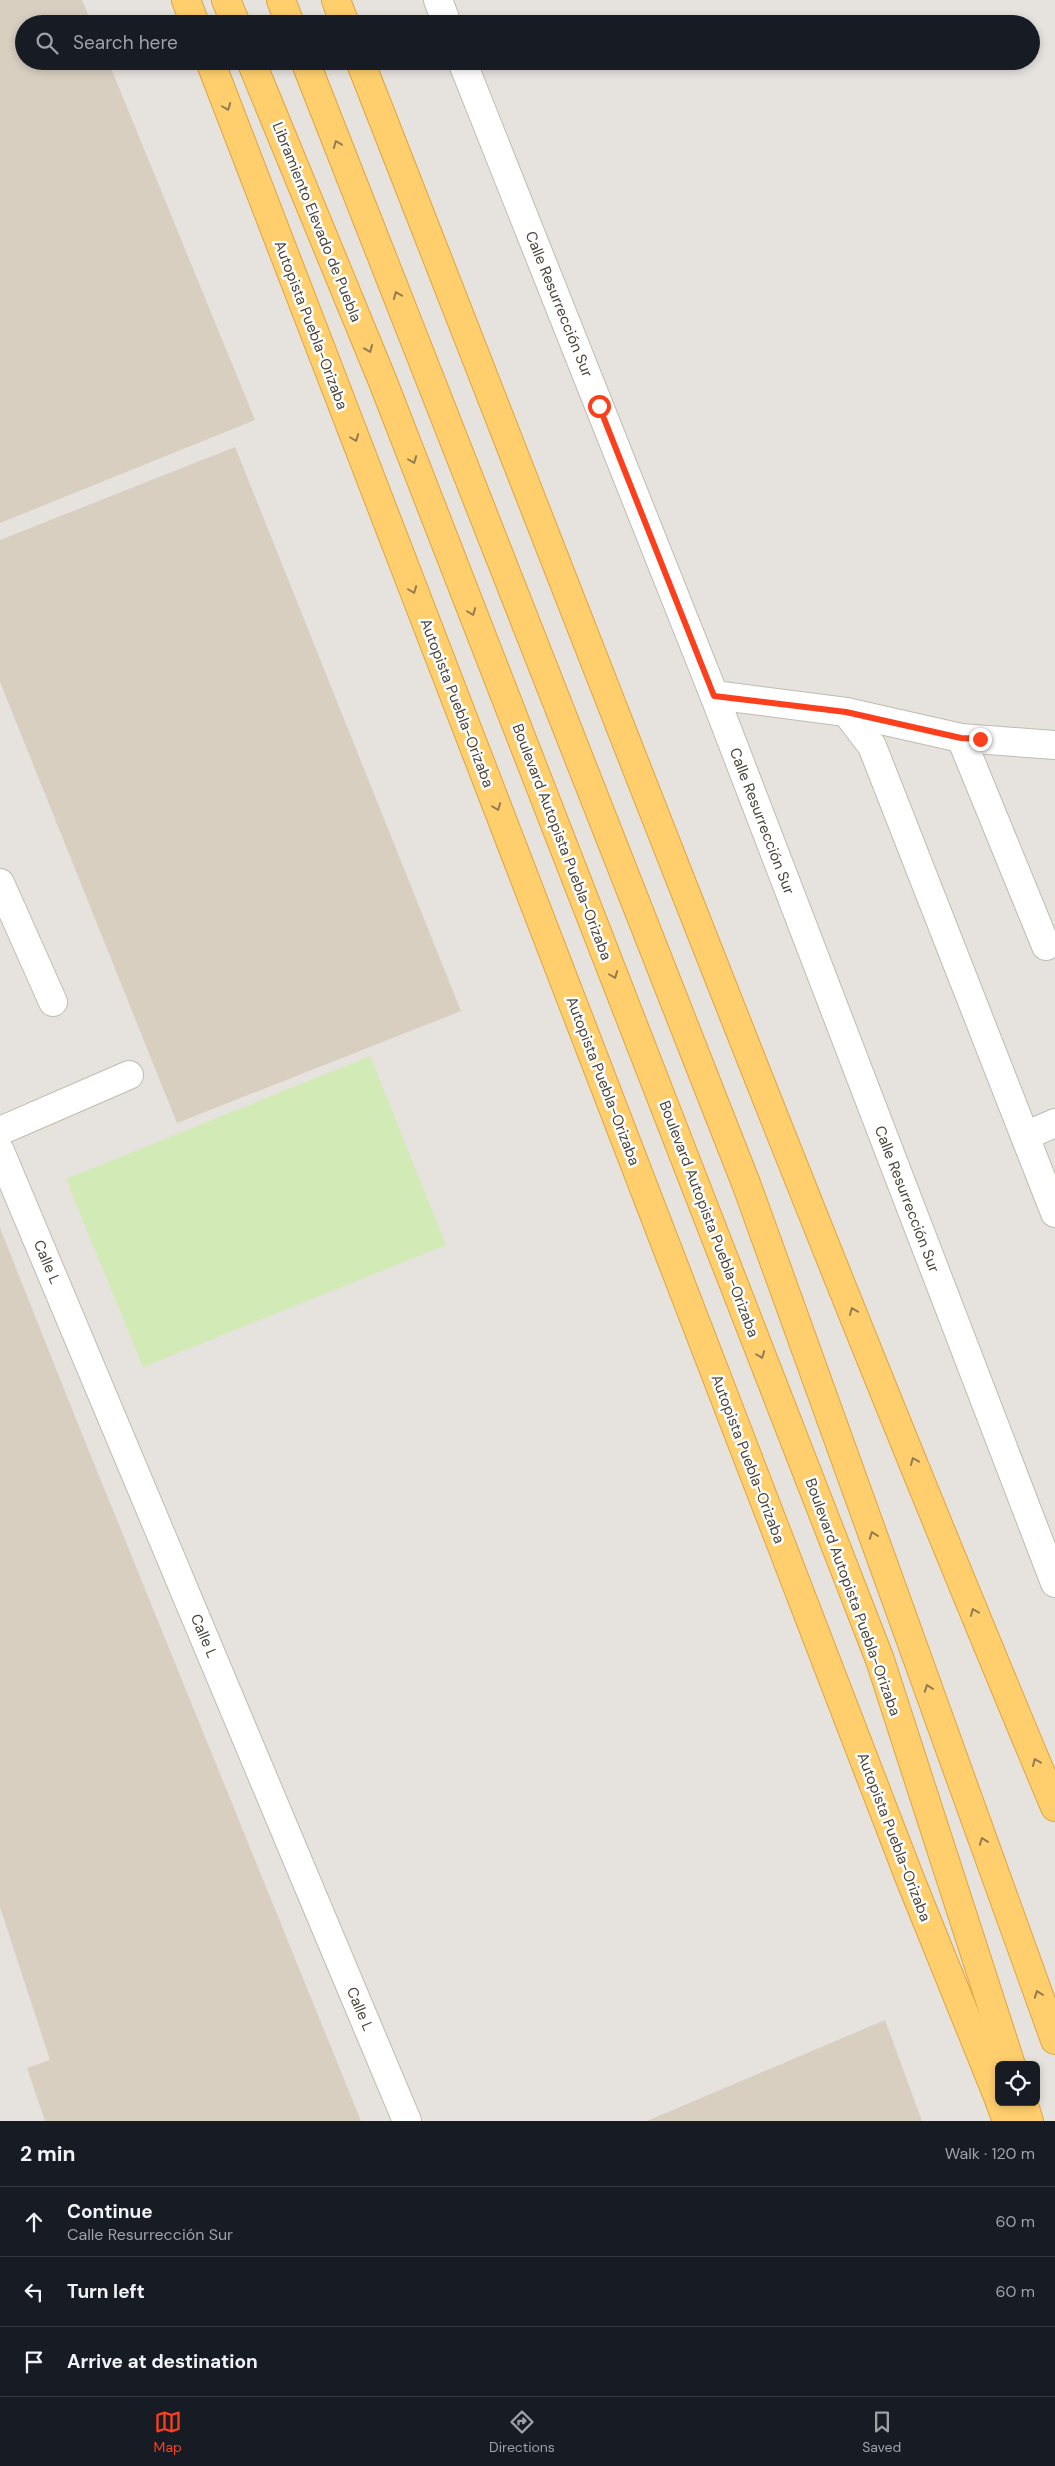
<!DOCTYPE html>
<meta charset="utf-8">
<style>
:root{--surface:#171b24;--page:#242831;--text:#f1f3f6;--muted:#9ea1a6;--line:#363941;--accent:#fc3f1d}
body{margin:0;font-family:"DM Sans",sans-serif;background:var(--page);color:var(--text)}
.controls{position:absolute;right:15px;bottom:15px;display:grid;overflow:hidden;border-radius:8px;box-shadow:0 2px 8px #0003}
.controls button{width:45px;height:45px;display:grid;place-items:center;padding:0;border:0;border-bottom:1px solid var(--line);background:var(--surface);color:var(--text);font:25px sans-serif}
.stop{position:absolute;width:15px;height:15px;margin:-11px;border:4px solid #fc3f1d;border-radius:50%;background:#fff}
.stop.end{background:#fc3f1d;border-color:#fff;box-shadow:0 1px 5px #0008}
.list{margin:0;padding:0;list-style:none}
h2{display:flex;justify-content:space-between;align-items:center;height:65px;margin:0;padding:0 20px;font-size:21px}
h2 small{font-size:16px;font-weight:400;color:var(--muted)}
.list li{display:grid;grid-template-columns:32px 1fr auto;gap:15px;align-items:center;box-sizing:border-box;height:70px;padding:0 20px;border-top:1px solid var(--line)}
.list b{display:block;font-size:19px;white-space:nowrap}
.list p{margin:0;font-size:16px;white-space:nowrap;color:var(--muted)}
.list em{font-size:16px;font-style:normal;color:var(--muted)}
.icon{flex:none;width:28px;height:28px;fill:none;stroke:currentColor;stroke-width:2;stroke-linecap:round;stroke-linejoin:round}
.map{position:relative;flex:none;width:1055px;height:2121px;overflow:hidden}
.search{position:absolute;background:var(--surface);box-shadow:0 2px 8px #0003;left:15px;right:15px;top:15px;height:55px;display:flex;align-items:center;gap:12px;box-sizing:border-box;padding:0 18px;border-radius:28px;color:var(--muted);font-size:19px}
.sheet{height:275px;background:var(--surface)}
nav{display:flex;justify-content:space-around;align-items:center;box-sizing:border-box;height:70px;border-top:1px solid var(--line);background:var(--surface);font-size:14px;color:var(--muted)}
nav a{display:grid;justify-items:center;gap:2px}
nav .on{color:var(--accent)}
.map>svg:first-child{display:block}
</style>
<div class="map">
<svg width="1055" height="2121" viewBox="0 0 1055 2121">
<rect width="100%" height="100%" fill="#f6f3ec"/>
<path fill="#e6e2dd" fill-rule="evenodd" d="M0 0H1055V2121H0ZM24 24H1031V61H24ZM999 2065H1036V2102H999Z"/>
<path fill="#d2eab5" d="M370 1056 446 1245 143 1367 66 1179Z"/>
<g fill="#d8cfc1">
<path d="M0 0H82L92 24H24V61H108L255 420 0 523Z"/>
<path d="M235 447 461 1011 177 1123 0 682V540Z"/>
<path d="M0 1228 78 1424 361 2121H45L27 2068 50 2060 0 1907Z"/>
<path d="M885 2020 922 2121H647Z"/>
</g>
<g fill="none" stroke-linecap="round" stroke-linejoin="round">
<g stroke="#c2bbae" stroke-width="30">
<g id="minor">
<path d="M438 0 447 24"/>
<path d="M462 61 714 695 1055 1583"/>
<path d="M714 695 846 712 872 746 1055 1213"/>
<path d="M846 712 961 738 1046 946"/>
<path d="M961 738 1055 745"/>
<path d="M0 883 53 1002"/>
<path d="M0 1131 129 1075"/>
<path d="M1025 1136 1055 1123"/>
<path d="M0 1151 407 2121"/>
</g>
</g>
<g stroke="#e0a43c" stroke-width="30">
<g id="highway">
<path d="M186 0 195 24"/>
<path d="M226 0 236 24"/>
<path d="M281 0 290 24"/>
<path d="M336 0 345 24"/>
<path d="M210 61 910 1879 999 2099"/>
<path d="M251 61 383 382 880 1660 1011 2065"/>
<path d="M305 61 747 1186 1055 2040"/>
<path d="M360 61C589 644 813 1230 1055 1807"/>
<path d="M1000 2102 1007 2121"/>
<path d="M1023 2102 1029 2121"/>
</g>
</g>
<use href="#minor" stroke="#fff" stroke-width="28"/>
<use href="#highway" stroke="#ffcf6e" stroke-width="28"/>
</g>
<defs><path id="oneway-chevron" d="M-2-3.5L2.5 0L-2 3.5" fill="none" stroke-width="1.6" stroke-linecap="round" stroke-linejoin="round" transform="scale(1.25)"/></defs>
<g stroke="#937c4e">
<use href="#oneway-chevron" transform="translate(227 107) rotate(69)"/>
<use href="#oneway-chevron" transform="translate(337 144) rotate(-112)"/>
<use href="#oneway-chevron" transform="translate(397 295) rotate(-112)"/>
<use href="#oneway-chevron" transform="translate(369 349) rotate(68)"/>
<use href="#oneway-chevron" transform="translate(355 438) rotate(69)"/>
<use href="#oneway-chevron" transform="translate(413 460) rotate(69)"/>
<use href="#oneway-chevron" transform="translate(413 590) rotate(69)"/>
<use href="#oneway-chevron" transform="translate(472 612) rotate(69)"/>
<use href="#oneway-chevron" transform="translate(497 807) rotate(69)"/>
<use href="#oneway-chevron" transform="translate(614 975) rotate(69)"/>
<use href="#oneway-chevron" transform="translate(853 1311) rotate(-112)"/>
<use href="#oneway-chevron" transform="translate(761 1355) rotate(69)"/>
<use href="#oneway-chevron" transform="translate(914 1461) rotate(-112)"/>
<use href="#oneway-chevron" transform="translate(873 1535) rotate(-110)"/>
<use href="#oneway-chevron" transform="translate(974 1612) rotate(-112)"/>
<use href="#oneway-chevron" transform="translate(928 1688) rotate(-110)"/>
<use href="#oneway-chevron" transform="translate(1036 1762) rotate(-113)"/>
<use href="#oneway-chevron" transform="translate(983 1841) rotate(-110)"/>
<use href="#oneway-chevron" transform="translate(1038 1994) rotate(-110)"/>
</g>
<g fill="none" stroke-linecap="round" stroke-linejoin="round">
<path stroke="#fc3f1d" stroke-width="6" d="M599 406 714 696 846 712 961 738 980 739"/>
</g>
<g text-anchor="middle" stroke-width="5" stroke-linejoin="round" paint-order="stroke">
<g font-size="15" fill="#4b4439" stroke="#fff">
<text transform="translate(317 222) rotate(68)" y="5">Libramiento Elevado de Puebla</text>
<text transform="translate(559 304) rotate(68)" y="5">Calle Resurrección Sur</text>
<text transform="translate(311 325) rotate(69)" y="5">Autopista Puebla-Orizaba</text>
<text transform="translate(457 703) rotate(69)" y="5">Autopista Puebla-Orizaba</text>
<text transform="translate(762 821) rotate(69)" y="5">Calle Resurrección Sur</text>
<text transform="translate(562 842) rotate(69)" y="5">Boulevard Autopista Puebla-Orizaba</text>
<text transform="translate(603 1081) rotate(69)" y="5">Autopista Puebla-Orizaba</text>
<text transform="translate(907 1199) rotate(69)" y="5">Calle Resurrección Sur</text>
<text transform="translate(709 1219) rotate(69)" y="5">Boulevard Autopista Puebla-Orizaba</text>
<text transform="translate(47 1262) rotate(67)" y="5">Calle L</text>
<text transform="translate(748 1459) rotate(69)" y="5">Autopista Puebla-Orizaba</text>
<text transform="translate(853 1597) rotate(70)" y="5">Boulevard Autopista Puebla-Orizaba</text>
<text transform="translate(204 1636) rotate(67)" y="5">Calle L</text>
<text transform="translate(894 1837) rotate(69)" y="5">Autopista Puebla-Orizaba</text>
<text transform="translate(360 2009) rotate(67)" y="5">Calle L</text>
</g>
</g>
</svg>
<div class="controls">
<button><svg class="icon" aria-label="locate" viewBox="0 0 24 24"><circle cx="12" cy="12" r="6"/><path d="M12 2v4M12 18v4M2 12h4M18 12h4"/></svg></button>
</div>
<div class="stop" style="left:599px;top:406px"></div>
<div class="stop end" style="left:980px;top:739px"></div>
<div class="search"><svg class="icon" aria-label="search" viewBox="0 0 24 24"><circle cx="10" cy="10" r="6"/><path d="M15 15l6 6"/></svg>Search here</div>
</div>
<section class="sheet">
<h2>2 min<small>Walk · 120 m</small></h2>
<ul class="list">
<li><svg class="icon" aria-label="ahead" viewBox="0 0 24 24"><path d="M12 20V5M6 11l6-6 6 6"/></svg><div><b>Continue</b><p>Calle Resurrección Sur</p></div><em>60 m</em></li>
<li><svg class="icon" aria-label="left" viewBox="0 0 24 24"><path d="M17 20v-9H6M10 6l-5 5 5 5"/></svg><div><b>Turn left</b></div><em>60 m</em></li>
<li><svg class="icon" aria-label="arrive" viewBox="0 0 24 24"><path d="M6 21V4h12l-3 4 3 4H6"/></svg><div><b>Arrive at destination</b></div></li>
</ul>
</section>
<nav>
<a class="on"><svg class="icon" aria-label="map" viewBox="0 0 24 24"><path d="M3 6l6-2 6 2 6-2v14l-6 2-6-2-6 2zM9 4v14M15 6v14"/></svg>Map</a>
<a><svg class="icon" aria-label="directions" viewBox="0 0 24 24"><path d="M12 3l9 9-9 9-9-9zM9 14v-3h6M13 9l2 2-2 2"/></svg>Directions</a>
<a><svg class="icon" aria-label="saved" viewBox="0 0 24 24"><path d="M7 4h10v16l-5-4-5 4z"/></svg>Saved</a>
</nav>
